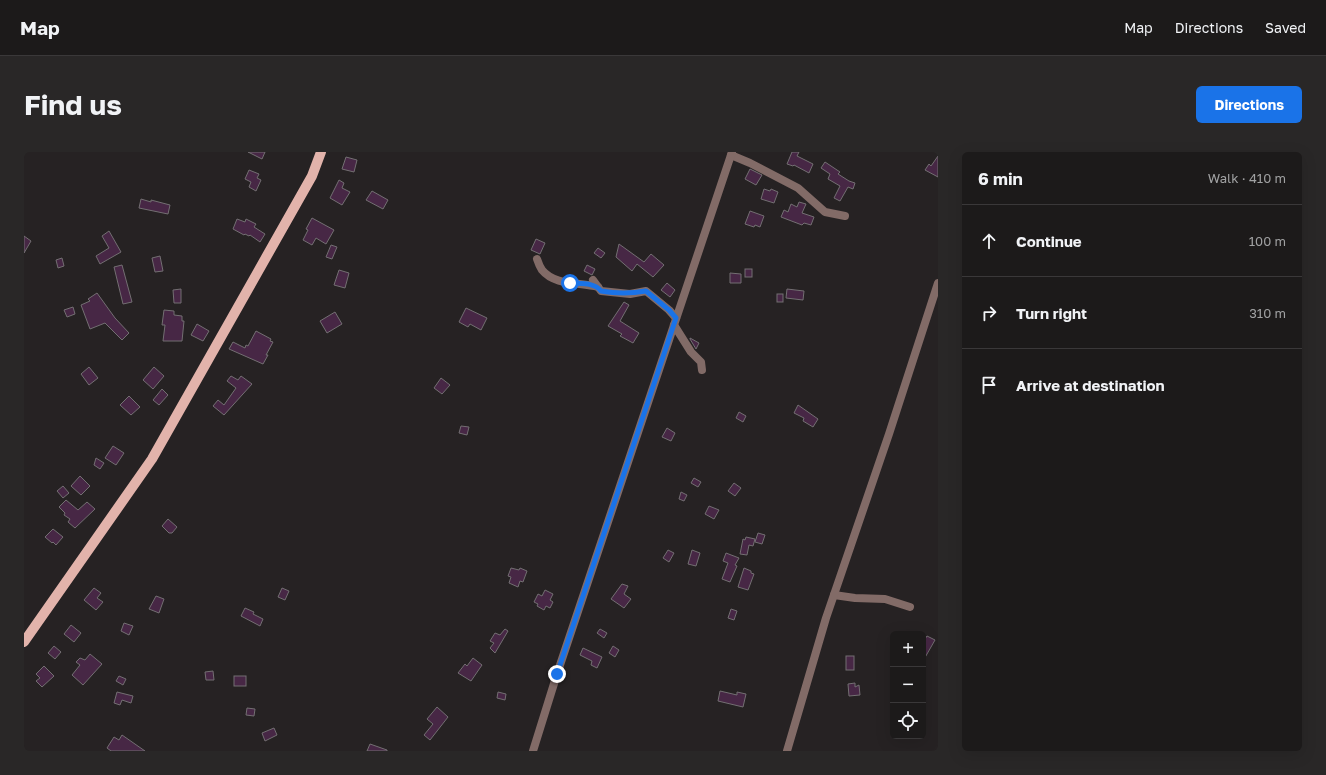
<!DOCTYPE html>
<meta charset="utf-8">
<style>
:root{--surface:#1c1a1a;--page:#292727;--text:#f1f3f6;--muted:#a0a1a2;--line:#3a3839;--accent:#1a73e8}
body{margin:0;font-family:"Golos Text",sans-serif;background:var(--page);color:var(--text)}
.controls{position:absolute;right:12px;bottom:12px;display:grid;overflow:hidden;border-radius:6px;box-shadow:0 4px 16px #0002}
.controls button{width:36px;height:36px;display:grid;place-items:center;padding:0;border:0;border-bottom:1px solid var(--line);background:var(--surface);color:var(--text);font:20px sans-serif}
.stop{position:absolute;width:12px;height:12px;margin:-9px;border:3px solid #1a73e8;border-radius:50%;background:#fff}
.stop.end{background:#1a73e8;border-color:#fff;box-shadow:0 1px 4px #0008}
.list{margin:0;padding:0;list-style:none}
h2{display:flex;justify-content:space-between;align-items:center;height:52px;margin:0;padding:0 16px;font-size:17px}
h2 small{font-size:13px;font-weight:400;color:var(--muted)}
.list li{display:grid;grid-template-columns:26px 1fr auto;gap:12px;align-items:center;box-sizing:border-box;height:72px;padding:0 16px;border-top:1px solid var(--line)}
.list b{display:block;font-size:15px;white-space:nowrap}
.list em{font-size:13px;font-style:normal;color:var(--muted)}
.icon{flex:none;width:22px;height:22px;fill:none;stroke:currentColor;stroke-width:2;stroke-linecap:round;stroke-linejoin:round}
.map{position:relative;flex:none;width:914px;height:599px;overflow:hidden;border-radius:6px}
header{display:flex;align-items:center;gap:24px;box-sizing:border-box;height:56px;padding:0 20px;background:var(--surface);border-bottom:1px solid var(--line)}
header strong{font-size:19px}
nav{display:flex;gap:22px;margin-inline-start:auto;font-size:14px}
.intro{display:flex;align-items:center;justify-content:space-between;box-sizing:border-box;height:96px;padding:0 24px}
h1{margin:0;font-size:28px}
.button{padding:10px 18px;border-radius:6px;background:var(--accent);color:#fff;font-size:14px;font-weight:700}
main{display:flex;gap:24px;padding:0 24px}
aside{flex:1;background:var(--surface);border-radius:6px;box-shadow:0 4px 16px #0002}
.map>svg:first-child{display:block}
</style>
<header>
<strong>Map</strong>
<nav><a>Map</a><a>Directions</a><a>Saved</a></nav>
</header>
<div class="intro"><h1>Find us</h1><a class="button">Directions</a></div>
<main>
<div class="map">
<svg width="914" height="599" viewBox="0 0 914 599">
<rect width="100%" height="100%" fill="#262223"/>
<g fill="#472745" stroke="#736f72">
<path d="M224 0H241L238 7Z"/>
<path d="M768 0H775L773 4 789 12 785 21 770 13 769 14 763 12Z"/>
<path d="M914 4V25L901 18 905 12 907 14Z"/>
<path d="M322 5 333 8 330 20 318 17Z"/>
<path d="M801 10 816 20 814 22 825 29 831 31 829 37 824 35 816 49 810 46 816 34 804 27 806 22 797 16Z"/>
<path d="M726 17 738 23 732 33 721 27Z"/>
<path d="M225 18 235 22 233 26 237 28 232 39 225 35 227 30 221 27Z"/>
<path d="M315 28 320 31 318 36 326 40 318 53 306 46Z"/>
<path d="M740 37 746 39 747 37 754 40 750 51 737 47Z"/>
<path d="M348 39 364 48 359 57 342 48Z"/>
<path d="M117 47 127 50V48L146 53 144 62 115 56Z"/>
<path d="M775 50 782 52 778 61 790 65 787 73 780 71 778 73 757 65 760 58 764 60 767 52 773 55Z"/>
<path d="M726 59 740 64 736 75 731 73 730 75 721 72Z"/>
<path d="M288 66 310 78 302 92 292 86 288 93 279 88 284 78 282 77Z"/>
<path d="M213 67 221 70 222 67 232 72 230 75 241 82 236 90 226 83 225 84 221 82 220 83 209 77Z"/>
<path d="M85 79 97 100 76 112 72 104 85 96 78 84Z"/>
<path d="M0 84 7 89 0 101Z"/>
<path d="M512 87 521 91 516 102 507 98Z"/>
<path d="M595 92 620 110 627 102 640 113 629 125 613 112 608 119 592 105Z"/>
<path d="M307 93 313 95 308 107 302 105Z"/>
<path d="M574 96 581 101 577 106 570 101Z"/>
<path d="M136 104 139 119 131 120 128 106Z"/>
<path d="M38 106 40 114 34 116 32 108Z"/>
<path d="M98 113 108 150 99 152 90 115Z"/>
<path d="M563 113 571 117 568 123 560 119Z"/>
<rect x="721" y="117" width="7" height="8"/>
<path d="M315 118 325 121 321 136 310 133Z"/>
<path d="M706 121 717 122V131H706Z"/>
<path d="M643 131 651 138 646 145 637 138Z"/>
<path d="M157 137V151H150L149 138Z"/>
<path d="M763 137 780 139 779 148 762 146Z"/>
<path d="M73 141 91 166 105 181 98 188 81 171 66 177 57 153 66 149 64 147Z"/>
<rect x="753" y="142" width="6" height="8"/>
<path d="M600 150 605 153 596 169 615 181 609 191 596 184 598 182 584 174Z"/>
<path d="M49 155 51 162 43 165 40 158Z"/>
<path d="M442 156 463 166 457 178 446 172 444 175 435 170Z"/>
<path d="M140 158 150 159V163L158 164V169H160L158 189H139L141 173H138Z"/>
<path d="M311 160 318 172 303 181 296 169Z"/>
<path d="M173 172 185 179 179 189 167 183Z"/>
<path d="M232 179 247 187 246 189 249 190 242 203H244L239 212 205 197 209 190 221 196 222 193 224 194Z"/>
<path d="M666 186 675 191 672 197 666 187Z"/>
<path d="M65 215 74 226 65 233 57 222Z"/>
<path d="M130 215 140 224 129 237 119 228Z"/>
<path d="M207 224 214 228 217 224 228 232 200 263 189 254 194 248 200 253 212 236 203 229Z"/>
<path d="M417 226 426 233 418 242 410 236Z"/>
<path d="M138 237 144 243 135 253 129 248Z"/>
<path d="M105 244 116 255 107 263 96 253Z"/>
<path d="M774 253 794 267 789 275 779 269 780 266 770 261Z"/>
<path d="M715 260 722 264 719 270 712 266Z"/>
<path d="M437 274 445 275 443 283 435 281Z"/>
<path d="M643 276 651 281 647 289 638 285Z"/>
<path d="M89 294 100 301 92 313 81 306Z"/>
<path d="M72 306 80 311 76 317 70 313Z"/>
<path d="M56 324 66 334 57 343 47 334Z"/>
<path d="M670 326 677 330 674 335 667 331Z"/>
<path d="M710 331 717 336 711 344 704 339Z"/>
<path d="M39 334 45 341 39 346 33 339Z"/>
<path d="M657 340 663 343 660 349 655 347Z"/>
<path d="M42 348 54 358 63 350 71 357 51 376 44 370 46 367 40 363 41 361 35 355Z"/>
<path d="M685 354 695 358 690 367 681 362Z"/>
<path d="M144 367 153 375 148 381H145L138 374Z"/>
<path d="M29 377 39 385 32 393 29 390 28 391 21 385Z"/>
<path d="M734 381 741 383 738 392 731 390Z"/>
<path d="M722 385 731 387 729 394 725 393 723 403 716 402 719 387 721 388Z"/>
<path d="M644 398 650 401 645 410 639 406Z"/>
<path d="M668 398 676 401 672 414 664 412Z"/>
<path d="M702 401 715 406 711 413 713 414 706 430 698 427 704 411 699 409Z"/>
<path d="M487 416 495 418 496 416 503 419 499 430 496 429 494 435 485 431 487 425 484 424Z"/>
<path d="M720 416 727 419V421L730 422 724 438 714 435Z"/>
<path d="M598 432 604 434 600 442 607 447 600 456 587 447Z"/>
<path d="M70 436 77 441 73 446 79 450 72 458 60 448Z"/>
<path d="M258 436 265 439 261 448 254 445Z"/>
<path d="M521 438 529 442 526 448 529 450 526 456 522 454 520 458 513 454 514 452 510 450 514 442 518 444Z"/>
<path d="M132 444 140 447 135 461 125 457Z"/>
<path d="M221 456 230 460 229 462 239 467 236 474 217 464Z"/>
<path d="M707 457 713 459 710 468 704 466Z"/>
<path d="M100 471 109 474 105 483 97 479Z"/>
<path d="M47 473 57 481 50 490 40 482Z"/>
<path d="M481 477 484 479 471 501 466 496 470 491 466 489 471 481 476 483Z"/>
<path d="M576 477 583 481 580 486 573 481Z"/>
<path d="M903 484 911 488 899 509V486L901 487Z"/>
<path d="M30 494 37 500 31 507 24 501Z"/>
<path d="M589 494 595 498 591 505 585 501Z"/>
<path d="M559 496 578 505 573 516 567 513 568 509 556 503Z"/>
<path d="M66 502 78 512 59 533 48 523 56 513 52 510 56 506 61 508Z"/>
<rect x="822" y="504" width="8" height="14"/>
<path d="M449 506 458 513 447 529 434 521 441 512 443 514Z"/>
<path d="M20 514 30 524 18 535 12 529 16 526 12 522Z"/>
<path d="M189 519 190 528H182L181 520Z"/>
<path d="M95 524 102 527 99 533 92 529Z"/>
<rect x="210" y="524" width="12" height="10"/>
<path d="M831 531V535L835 533 836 543 825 544 824 532Z"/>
<path d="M696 539 713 543V540L722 542 719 555 694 549Z"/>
<path d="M93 540 109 544 107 551 98 548 96 553 90 551Z"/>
<path d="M474 540 482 542 481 548 473 546Z"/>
<path d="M413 555 424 565 406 588 400 583 409 572 403 567Z"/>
<path d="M223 556 231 557 230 564 222 563Z"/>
<path d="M250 576 253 583 241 589 238 581Z"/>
<path d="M98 583 121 599H87L83 596 90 585 95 588Z"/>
<path d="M346 592 363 598V599H343Z"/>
</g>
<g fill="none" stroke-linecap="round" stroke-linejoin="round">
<g stroke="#826b67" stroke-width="8">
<path d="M707 3 726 11 774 36 801 60 821 64"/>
<path d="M513 107C514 110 516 115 518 118 531 134 556 130 574 135"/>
<path d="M569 128 577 139 606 142 622 139 645 158 652 166"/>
<path d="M650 173 667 200 677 210 678 218"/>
<path d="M810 443 831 446 861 447 886 455"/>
<path d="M509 599 533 522 708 0"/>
<path d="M763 599 802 466 865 282 914 131"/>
</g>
<path stroke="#e2b3ab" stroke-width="10" d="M0 490 128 307 288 24 297 0"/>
</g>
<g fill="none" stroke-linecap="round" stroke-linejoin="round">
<path stroke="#1a73e8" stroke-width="5" d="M533 522 652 166 645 158 622 139C606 142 593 142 577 139 570 130 556 132 546 131"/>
</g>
</svg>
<div class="controls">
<button>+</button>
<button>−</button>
<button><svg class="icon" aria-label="locate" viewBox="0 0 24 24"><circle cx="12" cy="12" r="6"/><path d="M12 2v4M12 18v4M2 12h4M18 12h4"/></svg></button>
</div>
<div class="stop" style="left:546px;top:131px"></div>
<div class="stop end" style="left:533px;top:522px"></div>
</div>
<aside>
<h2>6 min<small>Walk · 410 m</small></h2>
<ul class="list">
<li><svg class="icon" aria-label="ahead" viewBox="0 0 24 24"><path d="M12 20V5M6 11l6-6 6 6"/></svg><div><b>Continue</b></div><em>100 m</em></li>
<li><svg class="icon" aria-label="right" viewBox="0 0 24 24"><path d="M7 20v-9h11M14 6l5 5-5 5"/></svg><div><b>Turn right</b></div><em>310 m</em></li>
<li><svg class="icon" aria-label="arrive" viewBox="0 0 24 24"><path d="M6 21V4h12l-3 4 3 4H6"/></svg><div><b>Arrive at destination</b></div></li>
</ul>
</aside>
</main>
